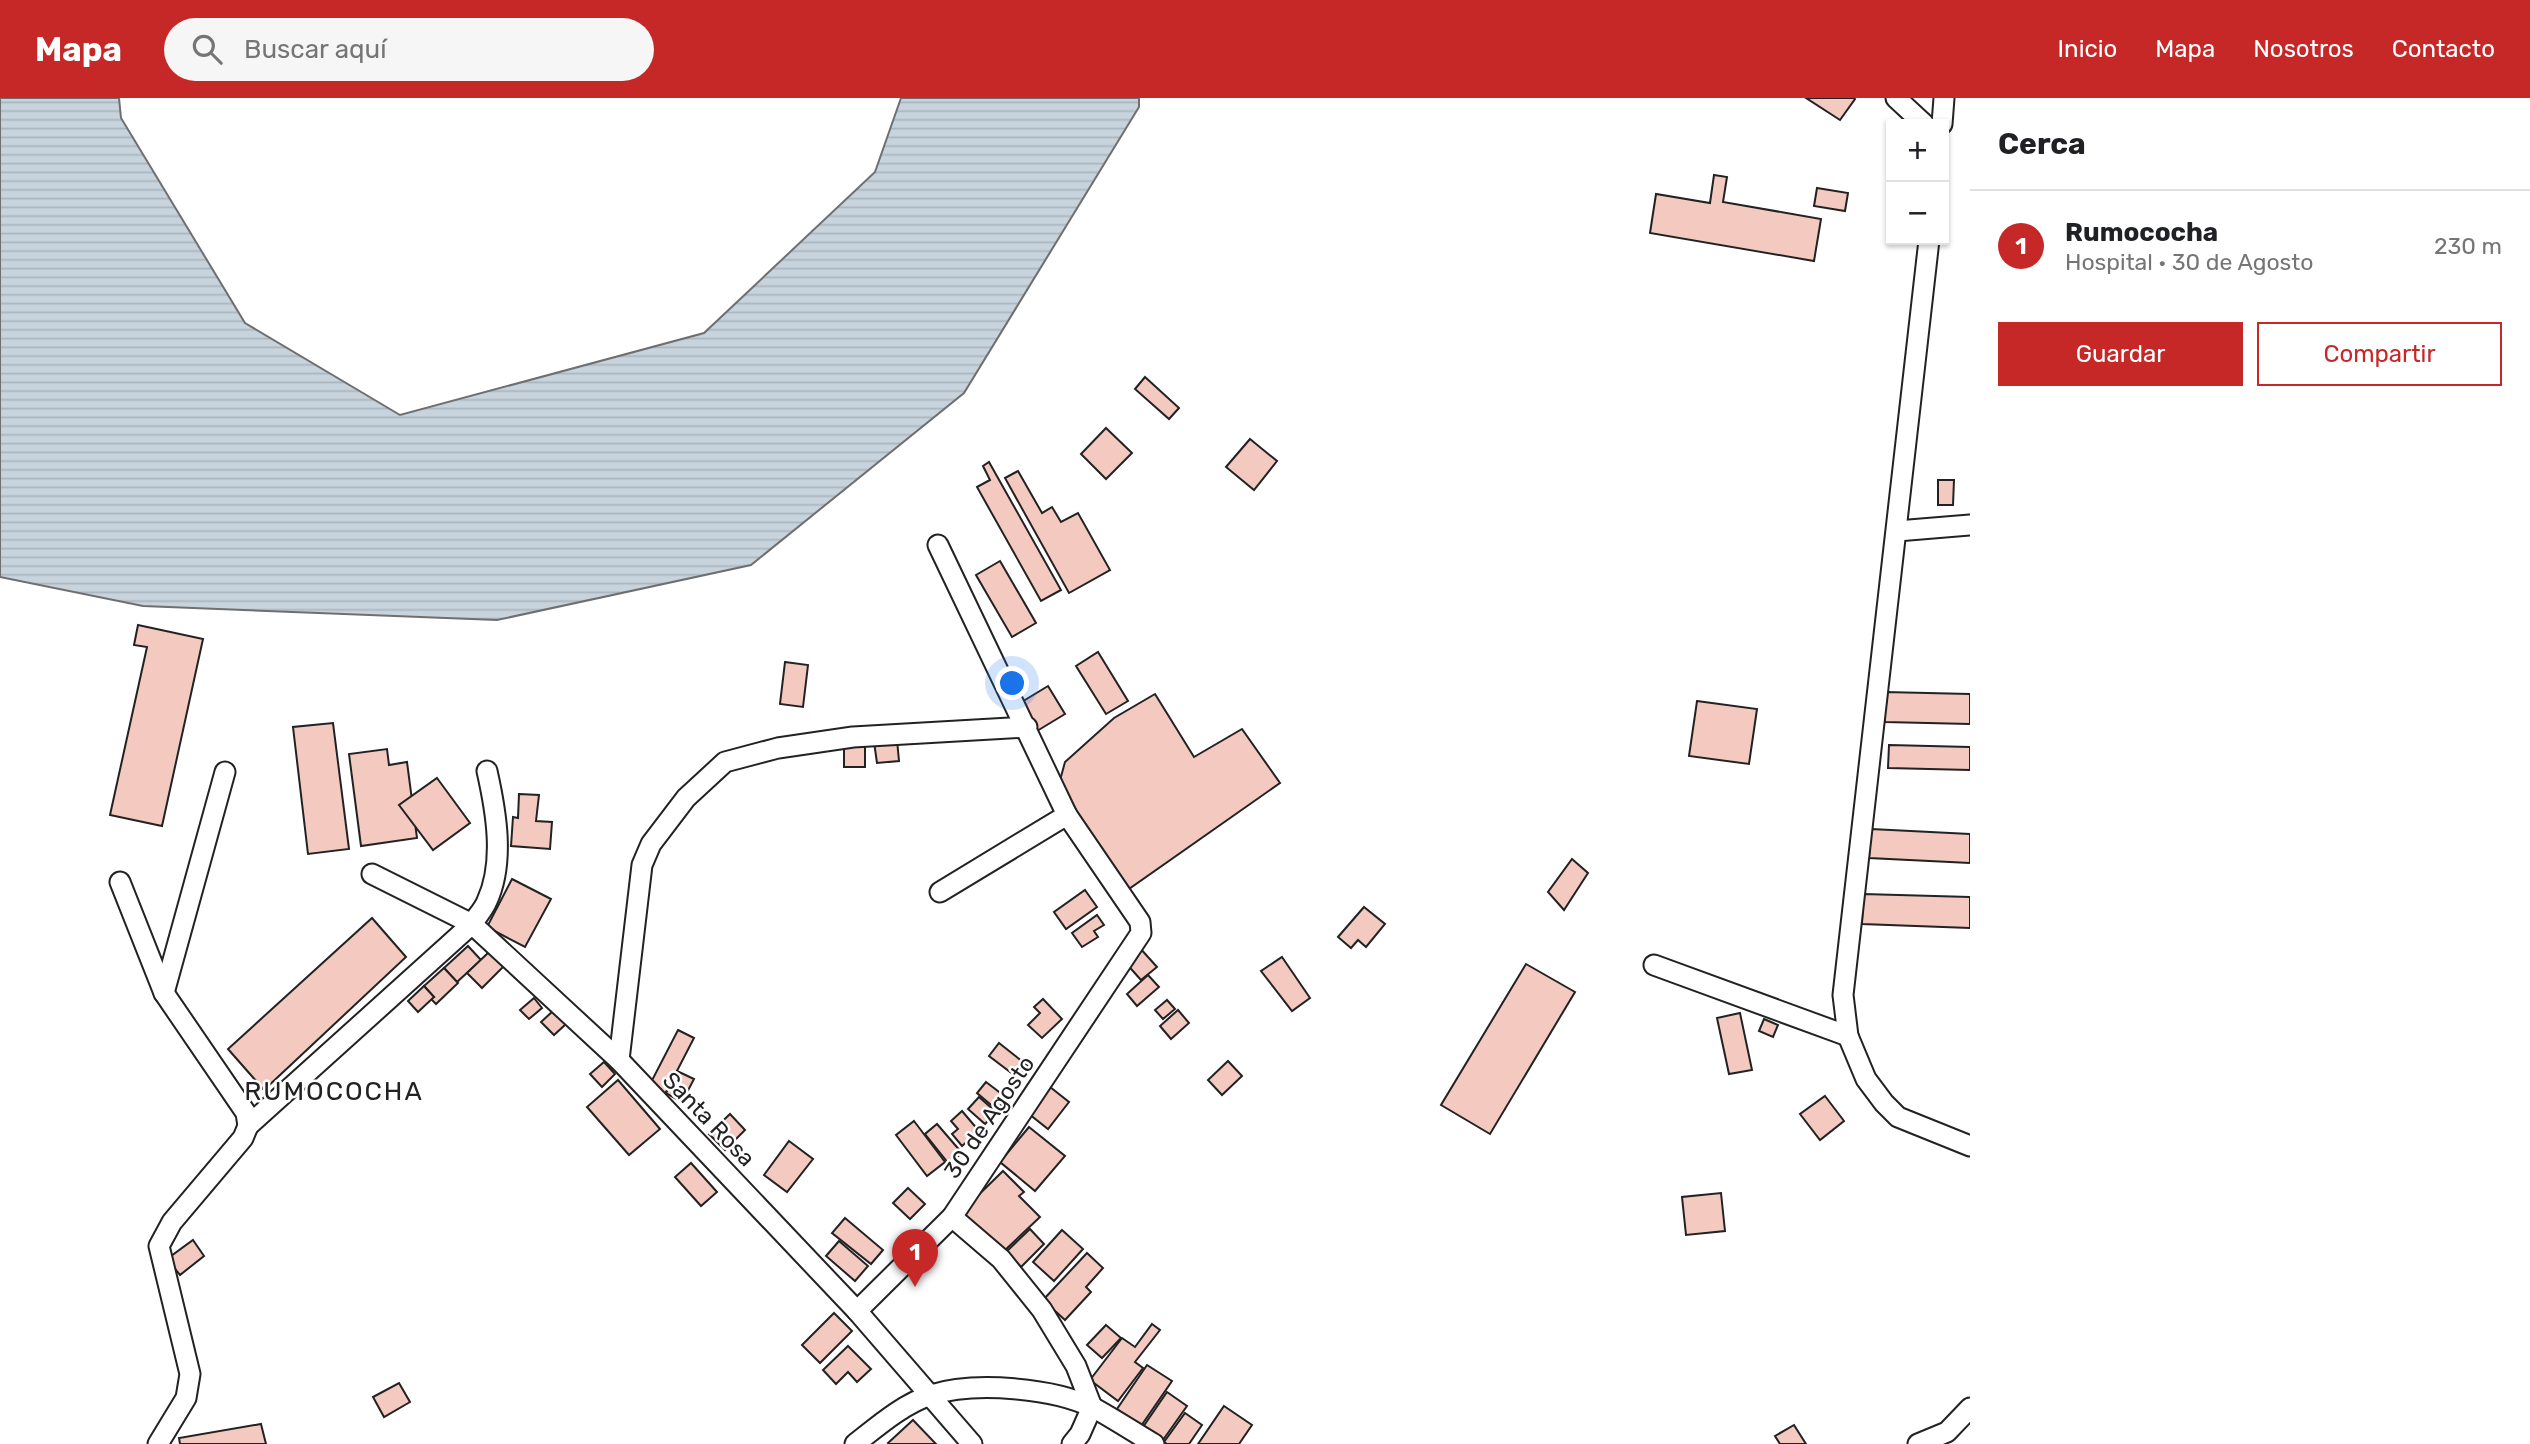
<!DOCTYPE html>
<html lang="es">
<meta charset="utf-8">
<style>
:root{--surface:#fff;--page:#f6f6f6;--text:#202124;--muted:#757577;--line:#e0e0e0;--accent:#c62828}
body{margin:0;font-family:Rubik,sans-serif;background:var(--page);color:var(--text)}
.controls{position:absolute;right:21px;top:21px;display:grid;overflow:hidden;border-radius:0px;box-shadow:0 2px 5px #0004}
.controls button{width:63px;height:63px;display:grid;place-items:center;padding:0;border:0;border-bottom:2px solid var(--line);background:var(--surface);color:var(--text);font:35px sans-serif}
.you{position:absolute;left:1013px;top:586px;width:24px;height:24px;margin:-18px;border:5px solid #fff;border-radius:50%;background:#1a73e8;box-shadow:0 0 0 10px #1a73e833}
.badge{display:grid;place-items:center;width:46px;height:46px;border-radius:50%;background:var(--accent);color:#fff;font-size:23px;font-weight:700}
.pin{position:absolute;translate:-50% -58px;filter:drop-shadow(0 2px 4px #0008)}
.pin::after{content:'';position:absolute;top:37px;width:24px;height:21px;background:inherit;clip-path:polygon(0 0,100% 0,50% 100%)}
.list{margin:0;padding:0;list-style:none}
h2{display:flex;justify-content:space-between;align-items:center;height:91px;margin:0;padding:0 28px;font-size:30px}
h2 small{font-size:23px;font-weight:400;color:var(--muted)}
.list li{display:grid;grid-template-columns:46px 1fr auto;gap:21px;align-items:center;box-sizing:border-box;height:112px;padding:0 28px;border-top:2px solid var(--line)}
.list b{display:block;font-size:26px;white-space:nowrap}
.list p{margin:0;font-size:23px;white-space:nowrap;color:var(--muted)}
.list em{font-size:23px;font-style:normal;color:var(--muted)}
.actions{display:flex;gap:14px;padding:21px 28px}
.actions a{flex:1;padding:16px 0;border:2px solid var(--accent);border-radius:0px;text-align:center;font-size:24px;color:var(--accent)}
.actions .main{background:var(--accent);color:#fff}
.icon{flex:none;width:38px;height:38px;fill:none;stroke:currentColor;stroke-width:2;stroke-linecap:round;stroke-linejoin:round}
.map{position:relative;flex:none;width:1970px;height:1346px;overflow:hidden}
header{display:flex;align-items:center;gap:42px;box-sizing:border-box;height:98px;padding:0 35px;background:var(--accent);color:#fff}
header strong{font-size:33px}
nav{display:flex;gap:38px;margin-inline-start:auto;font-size:24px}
.search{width:490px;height:63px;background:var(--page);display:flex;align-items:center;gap:18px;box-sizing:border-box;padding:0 24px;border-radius:38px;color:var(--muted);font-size:26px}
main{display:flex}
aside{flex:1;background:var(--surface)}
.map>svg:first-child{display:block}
</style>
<header>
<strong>Mapa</strong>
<div class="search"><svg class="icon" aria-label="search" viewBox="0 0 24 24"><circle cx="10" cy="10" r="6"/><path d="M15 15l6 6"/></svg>Buscar aquí</div>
<nav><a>Inicio</a><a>Mapa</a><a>Nosotros</a><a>Contacto</a></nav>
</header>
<main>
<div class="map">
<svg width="1970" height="1346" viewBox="0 0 1970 1346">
<defs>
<pattern id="water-rules" width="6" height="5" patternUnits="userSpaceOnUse" patternTransform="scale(1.75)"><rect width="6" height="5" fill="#c7d3dd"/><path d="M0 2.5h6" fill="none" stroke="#abb5bd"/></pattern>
</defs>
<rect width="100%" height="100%" fill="#fff"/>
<path fill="url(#water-rules)" stroke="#6f6f6f" stroke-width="2" d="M0 0H119L121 20 245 225 400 317 704 235 875 74 901 0H1139V9L964 295 751 467 497 522 143 508 0 479Z"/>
<g fill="#f3c9c0" stroke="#222" stroke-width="2">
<path d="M1806 0H1854L1855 1 1840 22Z"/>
<path d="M1714 77 1727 79 1723 104 1821 121 1814 163 1650 135 1656 96 1710 105Z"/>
<path d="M1817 90 1848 95 1845 113 1814 108Z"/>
<path d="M1145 279 1179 310 1169 321 1135 291Z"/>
<path d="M1106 330 1132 355 1106 381 1081 356Z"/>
<path d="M1250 341 1277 363 1254 392 1226 369Z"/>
<path d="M989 364 1061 492 1041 503 977 389 990 382 983 368Z"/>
<path d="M1018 373 1042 415 1052 409 1061 424 1078 415 1110 472 1069 495 1005 380Z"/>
<path d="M1938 382H1954L1953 407H1938Z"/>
<path d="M1000 463 1036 525 1012 539 976 477Z"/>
<path d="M138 527 203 541 162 728 110 717 147 549 134 547Z"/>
<path d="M1098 554 1128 603 1106 616 1076 568Z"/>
<path d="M785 564 808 567 803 609 780 606Z"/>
<path d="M1048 588 1065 616 1037 633 1020 605Z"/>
<path d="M1885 594 1970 596V626L1885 624Z"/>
<path d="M1155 596 1194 659 1242 631 1280 685 1126 793 1059 686 1065 664 1114 620Z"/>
<path d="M1697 603 1757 611 1749 666 1689 658Z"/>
<path d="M333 625 349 751 308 756 293 629Z"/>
<path d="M897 642 899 663 877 665 874 644Z"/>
<rect x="844" y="646" width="21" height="23"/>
<path d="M1889 647 1970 649V672L1888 670Z"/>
<path d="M387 651 389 667 407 664 417 740 361 748 349 656Z"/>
<path d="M437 680 470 725 433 752 399 707Z"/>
<path d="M519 696 539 697 536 723 552 724 550 751 511 748 513 719 518 720Z"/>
<path d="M1871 731 1970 736V765L1869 760Z"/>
<path d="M1572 761 1588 775 1564 812 1548 794Z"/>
<path d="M512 781 551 801 525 849 487 829Z"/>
<path d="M1085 792 1097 809 1066 831 1054 814Z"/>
<path d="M1863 796 1970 799V830L1862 826Z"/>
<path d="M1364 809 1385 826 1366 849 1358 842 1351 850 1338 839Z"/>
<path d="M1097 817 1104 827 1094 833 1098 839 1082 849 1072 835Z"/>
<path d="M372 820 406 859 264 992 228 951Z"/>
<path d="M468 848 481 862 457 884 444 870Z"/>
<path d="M1139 849 1157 869 1141 882 1124 863Z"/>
<path d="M490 853 504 868 482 890 467 875Z"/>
<path d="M1282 859 1310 900 1292 913 1261 873Z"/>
<path d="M1526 866 1575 894 1490 1036 1441 1007Z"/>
<path d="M444 870 458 885 436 906 431 901 434 899 424 888Z"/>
<path d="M1148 877 1159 889 1137 908 1127 896Z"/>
<path d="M424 888 434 899 418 914 408 903Z"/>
<path d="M534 900 542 910 529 921 520 912Z"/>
<path d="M1043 901 1062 921 1042 940 1028 927 1040 915 1034 909Z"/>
<path d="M1167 902 1175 911 1163 921 1155 912Z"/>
<path d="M1178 912 1189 925 1171 941 1160 928Z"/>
<path d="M553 913 566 926 554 937 541 924Z"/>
<path d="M1740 915 1752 972 1729 976 1717 920Z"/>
<path d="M1764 921 1778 927 1773 939 1759 933Z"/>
<path d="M678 932 694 940 663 1000 647 992Z"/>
<path d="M999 945 1028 968 1018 980 989 958Z"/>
<path d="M1228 963 1242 978 1222 997 1208 982Z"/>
<path d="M604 964 615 976 602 989 590 976Z"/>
<path d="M677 973 694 981 682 1004 666 995Z"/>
<path d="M618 982 660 1031 629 1057 587 1009Z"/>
<path d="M986 984 1007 1000 997 1012 977 995Z"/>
<path d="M1045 985 1069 1004 1048 1031 1024 1012Z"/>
<path d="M1825 998 1844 1023 1820 1042 1800 1016Z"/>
<path d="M979 999 996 1014 985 1026 968 1011Z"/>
<path d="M962 1013 979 1033 962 1048 952 1036 958 1031 951 1023Z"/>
<path d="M730 1016 745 1032 725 1052 709 1036Z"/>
<path d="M914 1023 945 1064 927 1078 896 1037Z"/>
<path d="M937 1026 962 1055 949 1066 925 1036Z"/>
<path d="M1029 1029 1065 1058 1035 1093 1000 1064Z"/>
<path d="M789 1043 813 1061 787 1094 764 1077Z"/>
<path d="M691 1065 717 1094 701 1108 675 1079Z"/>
<path d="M1003 1073 1024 1094 1019 1098 1040 1119 1002 1155 961 1114Z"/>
<path d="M908 1090 925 1106 910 1121 893 1105Z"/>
<path d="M1721 1095 1725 1133 1686 1137 1682 1099Z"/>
<path d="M845 1120 883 1152 871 1166 832 1135Z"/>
<path d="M1030 1131 1044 1146 1021 1169 1006 1154Z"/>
<path d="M1062 1132 1083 1151 1054 1183 1033 1164Z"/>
<path d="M193 1142 204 1158 180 1177 167 1161Z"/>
<path d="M839 1143 868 1168 855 1183 826 1158Z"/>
<path d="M1087 1155 1103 1170 1086 1189 1091 1194 1065 1222 1043 1202Z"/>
<path d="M834 1215 852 1233 820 1265 802 1247Z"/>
<path d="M1152 1226 1160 1232 1135 1264 1143 1270 1118 1303 1090 1282 1122 1240 1135 1249Z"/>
<path d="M1106 1227 1121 1240 1102 1260 1087 1247Z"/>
<path d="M848 1248 871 1271 857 1284 848 1274 836 1286 823 1272Z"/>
<path d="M1147 1267 1172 1283 1141 1328 1117 1311Z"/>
<path d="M399 1285 410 1304 384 1319 373 1299Z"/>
<path d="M1167 1294 1187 1308 1163 1342 1143 1329Z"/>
<path d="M1224 1308 1252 1327 1239 1346H1198Z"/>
<path d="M1185 1315 1202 1327 1189 1346H1167L1164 1344Z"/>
<path d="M913 1322 936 1346H889L888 1345Z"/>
<path d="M261 1326 266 1346H180L179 1340Z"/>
<path d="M1794 1327 1806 1346H1780L1775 1338Z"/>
</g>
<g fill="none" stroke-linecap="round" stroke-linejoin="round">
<g stroke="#222" stroke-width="23">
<g id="minor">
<path d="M1896 0 1924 26"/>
<path d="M1942 26 1944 0"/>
<path d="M1929 142 1843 897 1848 938 1866 981 1884 1005 1898 1019 1970 1048"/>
<path d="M1897 433 1970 427"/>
<path d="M372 776 472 826 619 962 857 1213 972 1346"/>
<path d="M120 784 164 895 246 1015 248 1028 243 1040 172 1124 159 1148 190 1276 186 1300 158 1346"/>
<path d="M940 794 1067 717"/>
<path d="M1654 867 1848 938"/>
<path d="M164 895 225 674"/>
<path d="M619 962 642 767 651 746 686 700 725 664 778 650 853 639 1027 629"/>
<path d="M248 1028 472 826C477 818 484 811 487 803 505 764 496 713 487 673"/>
<path d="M952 1119 1001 1161 1042 1212 1076 1268 1092 1309"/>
<path d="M857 1213 952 1119 1141 835 1140 824 1067 717 938 447"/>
<path d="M855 1346C878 1328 903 1306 931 1297 975 1283 1054 1290 1094 1310 1114 1321 1134 1334 1154 1346"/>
<path d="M1072 1346 1080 1336 1092 1309"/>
<path d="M1918 1346 1947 1334 1970 1310"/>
</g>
</g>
<use href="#minor" stroke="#fff" stroke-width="19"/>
</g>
<g text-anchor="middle" stroke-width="5" stroke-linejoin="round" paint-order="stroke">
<g font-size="23" fill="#222" stroke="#fff">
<text transform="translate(989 1019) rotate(-56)" y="8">30 de Agosto</text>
<text transform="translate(709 1021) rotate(46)" y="8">Santa Rosa</text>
</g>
<g font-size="26" letter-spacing="2" fill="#222" stroke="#fff">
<text x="334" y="1002">RUMOCOCHA</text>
</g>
</g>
</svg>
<div class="controls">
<button>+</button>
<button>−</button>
</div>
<div class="you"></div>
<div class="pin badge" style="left:915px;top:1189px">1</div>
</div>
<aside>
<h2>Cerca<small></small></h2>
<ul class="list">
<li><span class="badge">1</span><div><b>Rumococha</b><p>Hospital · 30 de Agosto</p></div><em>230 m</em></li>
</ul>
<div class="actions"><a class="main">Guardar</a><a>Compartir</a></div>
</aside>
</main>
